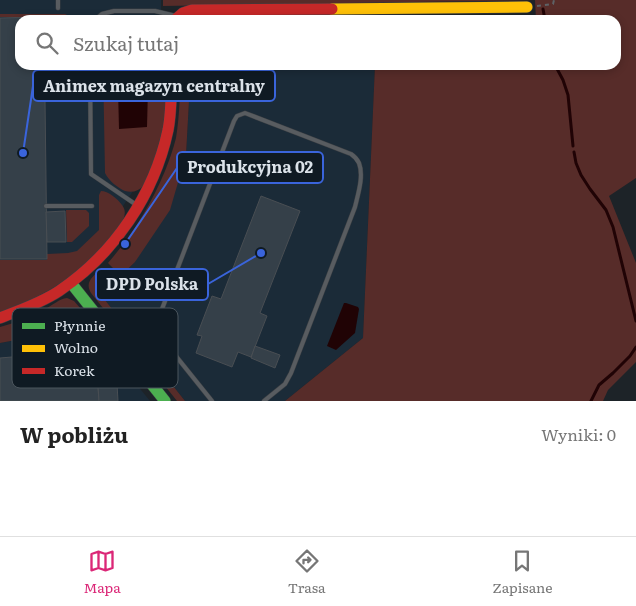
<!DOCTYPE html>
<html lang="pl">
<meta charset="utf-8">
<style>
:root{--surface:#fff;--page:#f6f6f6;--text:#222;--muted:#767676;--line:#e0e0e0;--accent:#db2777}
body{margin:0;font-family:Literata,serif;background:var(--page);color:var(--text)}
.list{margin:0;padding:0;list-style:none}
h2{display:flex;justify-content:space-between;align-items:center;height:65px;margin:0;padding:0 20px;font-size:21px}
h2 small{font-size:16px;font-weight:400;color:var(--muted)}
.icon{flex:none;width:28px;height:28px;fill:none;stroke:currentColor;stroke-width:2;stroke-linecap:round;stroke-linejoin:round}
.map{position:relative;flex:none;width:636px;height:401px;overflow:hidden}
.search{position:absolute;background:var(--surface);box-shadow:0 2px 8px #0003;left:15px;right:15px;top:15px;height:55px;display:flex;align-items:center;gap:12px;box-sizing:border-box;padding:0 18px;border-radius:15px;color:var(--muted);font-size:19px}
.sheet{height:135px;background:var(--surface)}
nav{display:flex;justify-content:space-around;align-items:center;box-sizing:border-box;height:70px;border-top:1px solid var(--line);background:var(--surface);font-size:14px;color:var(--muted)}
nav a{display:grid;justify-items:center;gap:2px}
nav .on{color:var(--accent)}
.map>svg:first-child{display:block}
</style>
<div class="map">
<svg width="636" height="401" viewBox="0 0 636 401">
<rect width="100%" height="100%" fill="#1d2328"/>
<g fill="#1b2b38">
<path d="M0 0H161V20H20V65H160L137 185 115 218 68 263 0 301Z"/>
<path d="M191 65H375L363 338 285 401H185L101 295 135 262 186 155Z"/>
<path d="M77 311 150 401H0V343L16 340 61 321Z"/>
</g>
<g fill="#572c29">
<path d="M163 0H636V178L609 196 636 263V362L608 390 603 401H285L363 338 375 65H616V20H536L535 0 163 6Z"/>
<path d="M0 14H65L67 15 70 20H45V17H0Z"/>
<path d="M497 15 502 20H194Z"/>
<path d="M103 65H116L117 73H127V76H136L137 73H144V65H166C166 86 166 106 163 127 160 140 151 175 143 186 139 191 132 193 125 191 118 188 109 181 105 173Z"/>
<path d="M181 65H191L186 155 170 210 135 262 101 295 185 401H177L91 293C84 281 94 276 102 268L106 273 101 278 107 284 118 273 108 263C132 235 151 205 165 171 169 161 173 150 176 138 180 114 180 89 181 65Z"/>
<path d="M101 191C108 191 118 199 122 205 130 215 119 228 112 235 105 243 99 251 92 258 67 283 32 301 0 313V260H47V254L68 253 77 251 99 230V195Z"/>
<path d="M66 210H86L89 213V226L72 242H67Z"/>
<path d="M67 298 74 301 81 309 61 321 16 340 0 343V327C16 323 31 316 45 309 53 305 59 299 67 298Z"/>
</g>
<g fill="#200305">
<path d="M118 88H148L147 127 119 129Z"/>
<path d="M344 303H346L358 307 359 309 355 333 336 350 327 346Z"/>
</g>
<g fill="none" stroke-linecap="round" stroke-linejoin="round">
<g stroke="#200305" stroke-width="3">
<path d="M543 9 545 20"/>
<path d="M555 65 563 80 568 95 573 146"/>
<path d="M574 152 576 163 581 175 590 189 606 210 613 227 636 321"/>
<path d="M591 401 599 385 613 373 630 356 636 347"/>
</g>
</g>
<g fill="#354049" stroke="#494e53">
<path d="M44 17V20H20V65H64V100H45L47 259H0V18Z"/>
<path d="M261 196 300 211 260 313 267 316 251 357 238 352 232 367 196 353 202 336 197 335 212 296 221 299Z"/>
<path d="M65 211 66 242H47L46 212Z"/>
<path d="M255 346 280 355 275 368 251 358Z"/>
<path d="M95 350 99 401H0V358Z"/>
<path d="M117 384 118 401H99L98 385Z"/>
</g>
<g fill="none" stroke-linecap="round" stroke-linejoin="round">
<g stroke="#3b3f43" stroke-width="5">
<g id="lane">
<path d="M58 0V8"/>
<path d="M95 20 102 14 114 11H155L176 16"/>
<path d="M90 65 91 174 138 206"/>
<path d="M46 206H92"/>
<path d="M151 325 212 401"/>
<path d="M124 346C139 334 153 326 162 309L234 121 237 116 245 113 351 154C354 156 357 159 359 163 364 176 358 194 355 207L291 373 285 384 264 401"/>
</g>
</g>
<g stroke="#3b3f43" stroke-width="12">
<path id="fast" d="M71 283 165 401"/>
</g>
<g stroke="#3b3f43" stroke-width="12">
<path id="slow" d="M332 9 527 7"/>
</g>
<g stroke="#3b3f43" stroke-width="12">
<g id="jam">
<path d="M175 20 183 13 192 10 332 9"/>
<path d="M0 318C20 310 41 303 59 291 114 254 154 195 168 130 172 109 171 87 172 65"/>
</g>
</g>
<g stroke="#5e6266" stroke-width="2" stroke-dasharray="4 4" stroke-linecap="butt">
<path d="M537 6 553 4 554 0"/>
<path d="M110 20H118"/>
<path d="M118 65V72"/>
<path d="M64 80 69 81"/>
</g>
<use href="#lane" stroke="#585c60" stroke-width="4"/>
<use href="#fast" stroke="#4caf50" stroke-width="11"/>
<use href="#slow" stroke="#ffc107" stroke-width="11"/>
<use href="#jam" stroke="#c62828" stroke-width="11"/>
</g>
<rect x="12" y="308" width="166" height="80" rx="8" fill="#0f1a23" stroke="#4c565e" stroke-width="1"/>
<rect x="22" y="323" width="23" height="6" fill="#4caf50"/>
<rect x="22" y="345" width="23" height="7" fill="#ffc107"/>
<rect x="22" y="368" width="23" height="6" fill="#c62828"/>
<g font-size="14" fill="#dbe2e9">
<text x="54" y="331">Płynnie</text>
<text x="54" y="353">Wolno</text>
<text x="54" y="376">Korek</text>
</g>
<path fill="none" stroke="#3a64db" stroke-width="2" d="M23 153L33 86M125 244L177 168M261 253L208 284"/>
<g fill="#3a64db" stroke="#0f1a23" stroke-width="2">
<circle cx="23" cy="153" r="5"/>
<circle cx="125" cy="244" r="5"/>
<circle cx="261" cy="253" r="5"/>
</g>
<g fill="#0f1a23" stroke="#3a64db" stroke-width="2">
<rect x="33" y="70" width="242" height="31" rx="5"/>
<rect x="177" y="152" width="146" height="31" rx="5"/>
<rect x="96" y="269" width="112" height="31" rx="5"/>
</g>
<g font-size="16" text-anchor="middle" font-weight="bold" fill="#dbe2e9">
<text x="154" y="92">Animex magazyn centralny</text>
<text x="250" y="173">Produkcyjna 02</text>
<text x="152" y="290">DPD Polska</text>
</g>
</svg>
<div class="search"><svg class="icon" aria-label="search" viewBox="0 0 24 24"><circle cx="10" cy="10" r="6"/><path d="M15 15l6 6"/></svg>Szukaj tutaj</div>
</div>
<section class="sheet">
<h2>W pobliżu<small>Wyniki: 0</small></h2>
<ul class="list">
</ul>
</section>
<nav>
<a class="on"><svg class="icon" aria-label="map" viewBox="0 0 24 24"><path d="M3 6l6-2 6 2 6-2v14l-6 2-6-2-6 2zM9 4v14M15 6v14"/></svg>Mapa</a>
<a><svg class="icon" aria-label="directions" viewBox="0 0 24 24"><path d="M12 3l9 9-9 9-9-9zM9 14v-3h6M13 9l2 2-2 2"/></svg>Trasa</a>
<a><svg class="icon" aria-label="saved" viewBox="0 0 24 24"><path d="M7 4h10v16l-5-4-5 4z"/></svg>Zapisane</a>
</nav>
